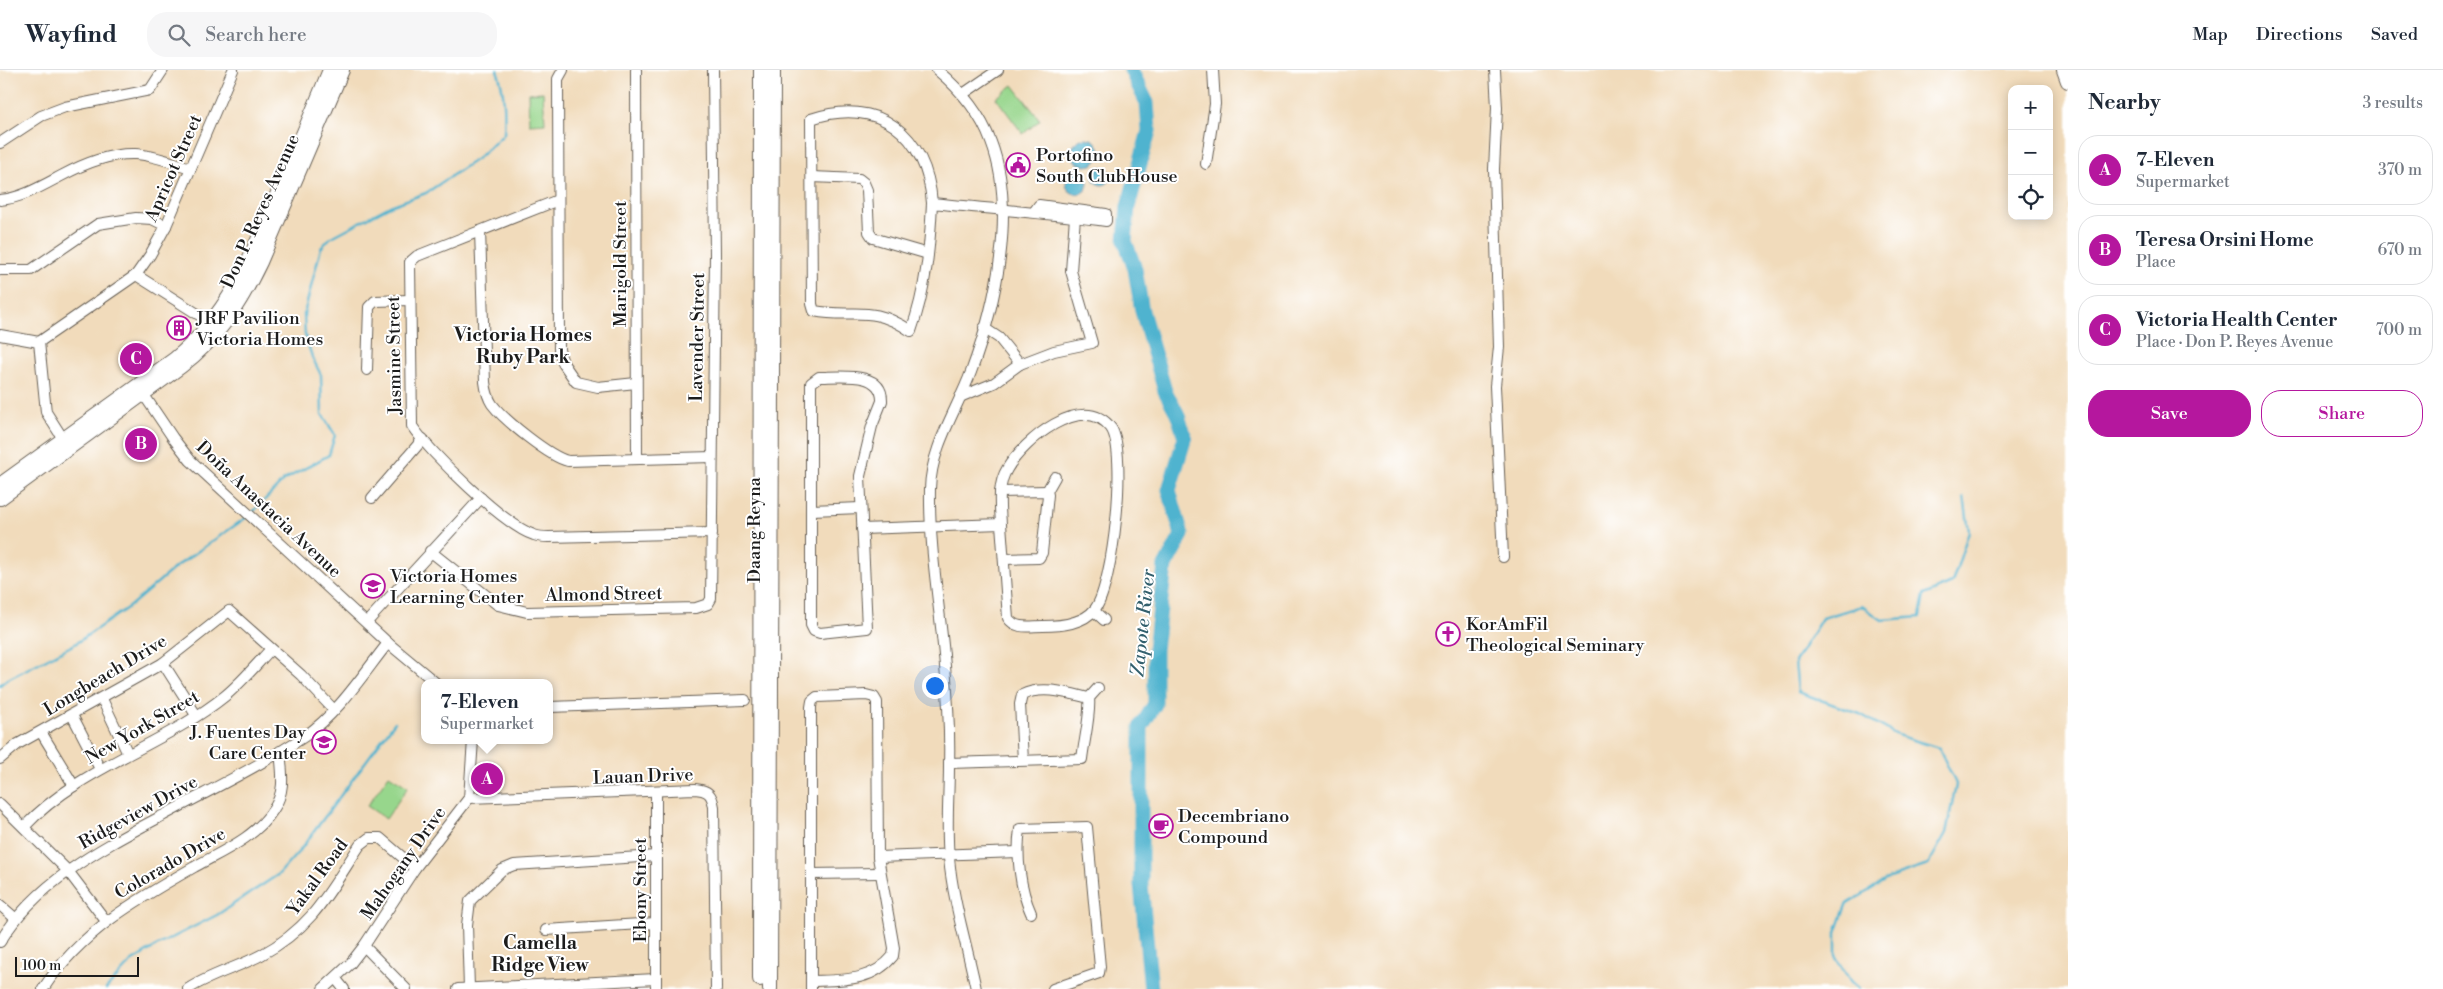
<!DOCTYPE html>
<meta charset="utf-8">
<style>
:root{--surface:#fff;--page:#f6f6f7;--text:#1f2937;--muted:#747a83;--line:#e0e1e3;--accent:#b5179e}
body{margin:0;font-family:"Libre Bodoni",serif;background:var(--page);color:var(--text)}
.controls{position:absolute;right:15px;top:15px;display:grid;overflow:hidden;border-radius:10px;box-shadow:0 2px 12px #0003}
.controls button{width:45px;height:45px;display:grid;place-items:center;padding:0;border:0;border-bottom:1px solid var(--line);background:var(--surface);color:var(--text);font:25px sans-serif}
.scale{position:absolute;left:15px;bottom:12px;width:124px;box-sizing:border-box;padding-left:5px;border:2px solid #1c1c1c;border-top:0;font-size:14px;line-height:18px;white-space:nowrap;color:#1c1c1c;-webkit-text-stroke:4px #fff;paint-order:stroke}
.you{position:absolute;left:934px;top:615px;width:18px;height:18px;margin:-12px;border:4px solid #fff;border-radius:50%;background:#1a73e8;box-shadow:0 0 0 8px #1a73e833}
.badge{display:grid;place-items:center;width:32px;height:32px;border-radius:50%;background:var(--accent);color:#fff;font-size:16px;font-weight:700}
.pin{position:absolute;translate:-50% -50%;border:2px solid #fff;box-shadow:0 1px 5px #0006}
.popup{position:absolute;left:421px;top:609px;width:132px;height:65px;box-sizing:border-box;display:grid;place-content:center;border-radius:10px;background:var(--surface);filter:drop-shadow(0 1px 4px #0005);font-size:16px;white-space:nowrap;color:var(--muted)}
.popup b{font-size:19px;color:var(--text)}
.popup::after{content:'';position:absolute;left:50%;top:100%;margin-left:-10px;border:10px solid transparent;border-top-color:var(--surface)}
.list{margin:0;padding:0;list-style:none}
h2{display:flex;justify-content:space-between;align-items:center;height:65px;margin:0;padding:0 20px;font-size:21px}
h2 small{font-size:16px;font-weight:400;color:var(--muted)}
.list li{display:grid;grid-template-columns:32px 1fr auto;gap:15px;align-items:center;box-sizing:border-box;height:70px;margin:0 10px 10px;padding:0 10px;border:1px solid var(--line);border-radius:20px}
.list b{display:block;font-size:19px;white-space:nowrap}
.list p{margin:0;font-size:16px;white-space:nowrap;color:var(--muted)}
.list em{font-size:16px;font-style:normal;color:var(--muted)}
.actions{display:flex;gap:10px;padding:15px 20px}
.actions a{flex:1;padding:11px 0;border:1px solid var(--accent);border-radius:20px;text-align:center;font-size:18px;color:var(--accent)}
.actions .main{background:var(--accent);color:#fff}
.icon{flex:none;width:28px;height:28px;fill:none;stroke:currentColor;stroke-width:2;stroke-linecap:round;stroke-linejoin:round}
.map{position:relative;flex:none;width:2068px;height:919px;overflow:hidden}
header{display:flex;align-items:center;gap:30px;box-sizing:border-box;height:70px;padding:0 25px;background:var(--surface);border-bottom:1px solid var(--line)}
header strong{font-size:24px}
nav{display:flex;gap:28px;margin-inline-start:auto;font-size:18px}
.search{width:350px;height:45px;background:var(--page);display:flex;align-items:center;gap:12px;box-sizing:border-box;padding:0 18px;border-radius:20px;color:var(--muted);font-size:19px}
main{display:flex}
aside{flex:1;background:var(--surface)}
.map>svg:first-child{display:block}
</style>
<header>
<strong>Wayfind</strong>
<div class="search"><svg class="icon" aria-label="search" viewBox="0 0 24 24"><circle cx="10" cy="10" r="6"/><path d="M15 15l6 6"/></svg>Search here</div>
<nav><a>Map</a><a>Directions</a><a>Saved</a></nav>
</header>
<main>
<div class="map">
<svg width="2068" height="919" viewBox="0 0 2068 919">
<defs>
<pattern id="water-ripples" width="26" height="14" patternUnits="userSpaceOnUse" patternTransform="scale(1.25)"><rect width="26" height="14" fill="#50b3cf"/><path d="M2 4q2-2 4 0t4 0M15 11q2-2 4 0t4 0" fill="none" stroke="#4291a7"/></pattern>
</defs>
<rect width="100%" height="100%" fill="#fff"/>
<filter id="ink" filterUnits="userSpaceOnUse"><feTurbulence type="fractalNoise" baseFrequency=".02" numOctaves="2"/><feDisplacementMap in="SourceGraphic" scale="10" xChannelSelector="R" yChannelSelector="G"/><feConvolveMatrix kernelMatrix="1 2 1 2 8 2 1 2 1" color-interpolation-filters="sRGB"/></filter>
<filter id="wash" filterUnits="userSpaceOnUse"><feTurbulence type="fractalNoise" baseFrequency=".0096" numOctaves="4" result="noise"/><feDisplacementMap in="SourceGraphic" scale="20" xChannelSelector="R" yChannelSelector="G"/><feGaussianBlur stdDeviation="1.12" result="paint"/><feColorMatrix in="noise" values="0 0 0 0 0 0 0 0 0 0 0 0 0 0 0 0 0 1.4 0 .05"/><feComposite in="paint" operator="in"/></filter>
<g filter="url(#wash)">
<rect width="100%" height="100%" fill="#f1dbbb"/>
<g fill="#97d68c" stroke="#5a7954">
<path d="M1013 15 1040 50 1023 64 996 28Z"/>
<path d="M543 22 545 53 529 54 528 23Z"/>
<path d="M389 705 408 717 386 749 367 736Z"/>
</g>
<g fill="url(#water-ripples)" stroke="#366876">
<circle cx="1086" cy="82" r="14"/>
<circle cx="1102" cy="106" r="9"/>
<circle cx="1077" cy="113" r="11"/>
</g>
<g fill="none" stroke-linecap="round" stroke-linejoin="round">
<g stroke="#50b3cf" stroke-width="2.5">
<path d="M251 444 284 410 329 385 335 365 322 344 321 305 312 287 305 265 304 244 321 178 330 168 390 136 426 123 478 88 504 64C505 43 505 21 497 0"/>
<path d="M0 615 6 610 75 574 130 536 177 496 247 447"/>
<path d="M106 919 131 892 158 875 217 845 279 804 301 779 395 652"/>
<path d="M1859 919 1851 912 1836 888V863L1846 835 1889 808 1928 795 1946 763 1956 714 1939 678 1897 665 1860 644 1798 622 1795 592 1822 548 1862 536 1882 550 1920 547 1924 525 1952 513 1969 461 1964 427"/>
</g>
<path stroke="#50b3cf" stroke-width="15" d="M1131 0 1147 33 1149 61 1128 137 1125 171 1135 199 1142 241 1165 321 1177 343 1185 367 1169 420 1182 465 1165 496 1155 580V634L1141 657V814L1151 919"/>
</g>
</g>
<g filter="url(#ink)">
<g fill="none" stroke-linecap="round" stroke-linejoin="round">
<g stroke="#675f54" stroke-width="12">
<g id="street">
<path d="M563 0 558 9 559 280 563 293 576 312 598 317 636 313"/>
<path d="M636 0 637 388"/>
<path d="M937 0C961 20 980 42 991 72 1017 140 996 235 971 302 957 340 931 377 930 419 929 478 940 537 945 596 948 629 950 663 949 696 949 726 946 758 949 788 953 832 967 875 976 919"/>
<path d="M1495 0 1497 38 1494 99 1499 277 1495 316 1503 487"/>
<path d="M963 24 998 0"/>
<path d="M0 73 41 46 65 37 150 20 163 0"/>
<path d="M1206 94 1215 34 1213 0"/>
<path d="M812 107 859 109 864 113 867 120 869 162 873 168 928 184"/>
<path d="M0 130C22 128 42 116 61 106 83 94 109 83 135 84 154 85 173 93 191 98"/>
<path d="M558 130 417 186 410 192 412 356C429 382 505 456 534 465 539 467 544 467 549 467L712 463"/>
<path d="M932 133C927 64 878 26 811 49L812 234 814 241C856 249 869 233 911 261 926 220 930 176 932 133 990 139 1048 143 1106 151V144L1039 135 1034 142"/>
<path d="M480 161 485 312C486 320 488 328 492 334 504 350 550 387 568 391L712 387"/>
<path d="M0 200H31L98 154 136 148 152 149 166 156"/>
<path d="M136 205 215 255"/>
<path d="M984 258 999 268 1020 294"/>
<path d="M0 265 39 272"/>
<path d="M39 272 136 205 150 185 166 156 233 0"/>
<path d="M39 272 46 342 67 375"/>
<path d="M367 300 369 237 375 231 410 230"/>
<path d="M819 307C839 307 883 300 882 331L872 356 860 406 867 558 820 563 814 561 811 555V313Z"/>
<path d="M140 319 173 368 190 390 388 573 436 613"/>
<path d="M960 327 994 313 1020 294 1054 281 1092 273 1071 201 1075 147"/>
<path d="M1047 421 1055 407"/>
<path d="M1000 422 1047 421 1048 425 1042 483 1039 488 1004 489"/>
<path d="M372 428 423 369"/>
<path d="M812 440 860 438"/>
<path d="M862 459 1001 454C1000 437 997 415 1007 399 1023 371 1083 321 1111 358 1128 382 1113 516 1095 539 1083 554 1061 556 1043 556 1030 556 1016 560 1008 548L1001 454"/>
<path d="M430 481 498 535 527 542 696 538 708 534 711 529 715 185 713 0"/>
<path d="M1094 541 1104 550"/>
<path d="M367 552 481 428"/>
<path d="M163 593 196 645"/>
<path d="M1089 628 1098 618"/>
<path d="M102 629 128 684"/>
<path d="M550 637 745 630"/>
<path d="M72 645 100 699"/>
<path d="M41 662 74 716"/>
<path d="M0 689 18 674 163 593 229 541 301 605 334 640"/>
<path d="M949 693 1082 689C1084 671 1091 644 1089 628 1068 623 1042 615 1022 625L1020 634 1023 691"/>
<path d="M656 721V919"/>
<path d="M469 728 695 719C708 720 712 724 714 737L716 919"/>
<path d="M0 734 68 801 106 851"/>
<path d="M24 757C80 697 163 676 225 626 242 612 256 595 271 579"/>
<path d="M878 787 1018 782"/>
<path d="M811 804 880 803"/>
<path d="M0 835 16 849"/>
<path d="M1031 843C1020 819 1016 786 1020 759L1087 757 1100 897 1099 903 1053 919"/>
<path d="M546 860 656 853"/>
<path d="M0 872C36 812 102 778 162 746 210 720 260 696 305 666 337 645 364 603 388 573"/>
<path d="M364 876 406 919"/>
<path d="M336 909 344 919"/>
<path d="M811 911C842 910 872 912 893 886L894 878 878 787 877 632 874 627 866 625 817 627 812 631 811 637C811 728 811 820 811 911V919"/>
<path d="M469 918 467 855 470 831 502 800 514 795 656 786"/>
<path d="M43 919C81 861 138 829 196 796 223 781 256 767 273 740 286 721 282 703 280 681"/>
<path d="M188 919C211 904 237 898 261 885 313 857 329 822 360 775L369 768H380L415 798"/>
<path d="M323 919 350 894 364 876 415 798 469 728 473 670"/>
<path d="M458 919 656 909"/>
</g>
</g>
<g stroke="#675f54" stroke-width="16">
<g id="secondary">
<path d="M2064 0 2068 11"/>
<path d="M0 415 175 289C230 244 252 186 278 123 296 82 313 41 330 0"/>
<path d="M0 428 181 296C218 268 240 234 260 192L342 0"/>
<path d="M760 909 761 0"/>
<path d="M770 919 773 0"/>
</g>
</g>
<use href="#street" stroke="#fff" stroke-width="10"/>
<use href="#secondary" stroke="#fff" stroke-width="14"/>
</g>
</g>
<defs>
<g id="civic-ring" transform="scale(1.25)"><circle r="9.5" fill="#fff" stroke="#b5179e" stroke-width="1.5"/><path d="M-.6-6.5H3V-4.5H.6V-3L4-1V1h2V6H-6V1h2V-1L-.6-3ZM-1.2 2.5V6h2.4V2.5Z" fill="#b5179e"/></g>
<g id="building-ring" transform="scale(1.25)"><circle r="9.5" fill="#fff" stroke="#b5179e" stroke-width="1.5"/><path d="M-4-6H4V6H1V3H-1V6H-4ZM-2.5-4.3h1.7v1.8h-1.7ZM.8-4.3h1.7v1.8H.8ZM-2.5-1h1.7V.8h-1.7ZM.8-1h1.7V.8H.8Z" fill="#b5179e"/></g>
<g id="school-ring" transform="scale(1.25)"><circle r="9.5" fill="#fff" stroke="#b5179e" stroke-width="1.5"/><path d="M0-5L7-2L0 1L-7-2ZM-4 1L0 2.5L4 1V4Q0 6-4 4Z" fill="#b5179e"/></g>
<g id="church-ring" transform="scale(1.25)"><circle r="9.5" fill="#fff" stroke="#b5179e" stroke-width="1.5"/><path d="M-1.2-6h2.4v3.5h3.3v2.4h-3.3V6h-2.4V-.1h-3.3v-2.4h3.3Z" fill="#b5179e"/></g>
<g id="cafe-ring" transform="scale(1.25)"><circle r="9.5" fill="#fff" stroke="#b5179e" stroke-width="1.5"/><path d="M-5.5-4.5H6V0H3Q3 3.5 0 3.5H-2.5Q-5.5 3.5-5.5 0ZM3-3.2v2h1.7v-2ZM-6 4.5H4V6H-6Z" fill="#b5179e"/></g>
</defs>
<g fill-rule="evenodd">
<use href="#civic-ring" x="1018" y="95"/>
<use href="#building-ring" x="179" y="258"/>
<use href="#school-ring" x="373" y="516"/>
<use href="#church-ring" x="1448" y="564"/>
<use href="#school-ring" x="324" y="672"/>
<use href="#cafe-ring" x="1161" y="756"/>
</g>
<g text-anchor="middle" stroke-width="4" stroke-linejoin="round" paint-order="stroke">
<g font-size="18" fill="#1c1c1c" stroke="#fff" text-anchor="start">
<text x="1036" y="91">Portofino<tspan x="1036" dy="21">South ClubHouse</tspan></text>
<text x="196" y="254">JRF Pavilion<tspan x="196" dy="21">Victoria Homes</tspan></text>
<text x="390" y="512">Victoria Homes<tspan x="390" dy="21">Learning Center</tspan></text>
<text x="1466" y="560">KorAmFil<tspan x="1466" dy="21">Theological Seminary</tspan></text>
<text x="306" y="668" text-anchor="end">J. Fuentes Day<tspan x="306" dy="21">Care Center</tspan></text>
<text x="1178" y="752">Decembriano<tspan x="1178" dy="21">Compound</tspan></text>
</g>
<g font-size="18" fill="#1c1c1c" stroke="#fff">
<text transform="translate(173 98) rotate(-66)" y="6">Apricot Street</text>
<text transform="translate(260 141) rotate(-66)" y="6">Don P. Reyes Avenue</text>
<text transform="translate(620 194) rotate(-90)" y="6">Marigold Street</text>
<text transform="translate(697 267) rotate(-89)" y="6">Lavender Street</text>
<text transform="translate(394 285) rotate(-91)" y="6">Jasmine Street</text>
<text transform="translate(269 439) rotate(43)" y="6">Doña Anastacia Avenue</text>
<text transform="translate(754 460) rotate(-90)" y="6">Daang Reyna</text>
<text transform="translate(604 524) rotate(-1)" y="6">Almond Street</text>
<text transform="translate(105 605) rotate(-31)" y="6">Longbeach Drive</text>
<text transform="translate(142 657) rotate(-30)" y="6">New York Street</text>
<text transform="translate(643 706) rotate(-2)" y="6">Lauan Drive</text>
<text transform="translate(138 742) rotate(-29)" y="6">Ridgeview Drive</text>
<text transform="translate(170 793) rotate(-30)" y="6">Colorado Drive</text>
<text transform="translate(403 793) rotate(-55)" y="6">Mahogany Drive</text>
<text transform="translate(317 807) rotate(-54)" y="6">Yakal Road</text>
<text transform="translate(640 820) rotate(-90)" y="6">Ebony Street</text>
</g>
<g font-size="19" font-weight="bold" fill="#1c1c1c" stroke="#fff">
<text x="523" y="271">Victoria Homes<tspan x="523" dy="22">Ruby Park</tspan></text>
<text x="540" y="879">Camella<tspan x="540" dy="22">Ridge View</tspan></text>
</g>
<g font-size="19" font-style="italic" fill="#33606d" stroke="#fff">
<text transform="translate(1142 553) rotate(-84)" y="7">Zapote River</text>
</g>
</g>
</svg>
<div class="controls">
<button>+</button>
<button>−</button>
<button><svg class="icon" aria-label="locate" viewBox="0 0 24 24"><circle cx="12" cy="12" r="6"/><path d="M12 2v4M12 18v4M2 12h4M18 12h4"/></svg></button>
</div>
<div class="scale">100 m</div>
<div class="you"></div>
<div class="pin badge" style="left:487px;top:709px">A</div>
<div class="popup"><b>7-Eleven</b>Supermarket</div>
<div class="pin badge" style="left:141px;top:374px">B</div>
<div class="pin badge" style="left:136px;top:289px">C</div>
</div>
<aside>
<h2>Nearby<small>3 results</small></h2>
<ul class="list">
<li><span class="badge">A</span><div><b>7-Eleven</b><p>Supermarket</p></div><em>370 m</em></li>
<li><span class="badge">B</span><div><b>Teresa Orsini Home</b><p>Place</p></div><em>670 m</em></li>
<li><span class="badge">C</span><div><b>Victoria Health Center</b><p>Place · Don P. Reyes Avenue</p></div><em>700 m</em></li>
</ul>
<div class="actions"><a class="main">Save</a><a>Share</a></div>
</aside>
</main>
